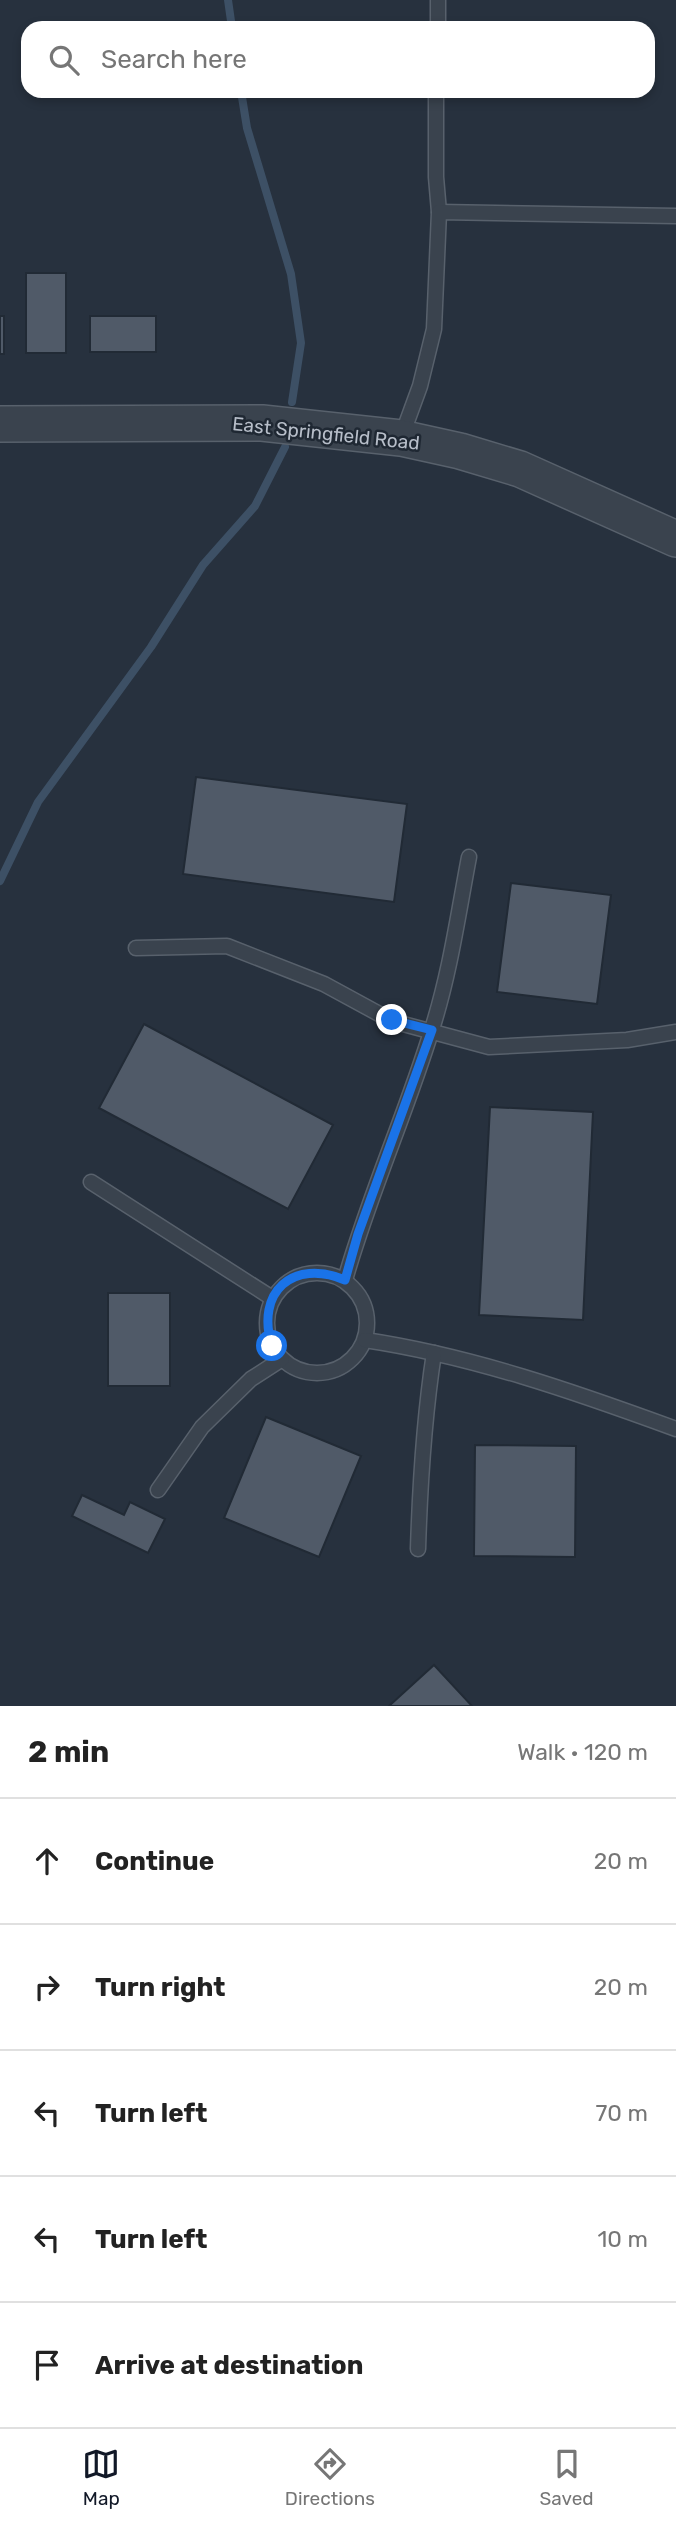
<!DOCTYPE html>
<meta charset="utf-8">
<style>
:root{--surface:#fff;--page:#f2f2f2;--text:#222;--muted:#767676;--line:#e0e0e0;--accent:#111827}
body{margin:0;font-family:Rubik,sans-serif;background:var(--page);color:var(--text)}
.stop{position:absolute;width:21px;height:21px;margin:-16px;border:5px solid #1a73e8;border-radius:50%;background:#fff}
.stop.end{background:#1a73e8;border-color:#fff;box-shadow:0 2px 7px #0008}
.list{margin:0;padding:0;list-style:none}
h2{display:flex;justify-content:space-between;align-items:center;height:91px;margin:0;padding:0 28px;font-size:30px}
h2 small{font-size:23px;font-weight:400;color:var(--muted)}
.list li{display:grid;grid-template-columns:46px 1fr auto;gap:21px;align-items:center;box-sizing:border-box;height:126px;padding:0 28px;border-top:2px solid var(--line)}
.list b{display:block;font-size:26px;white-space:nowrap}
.list em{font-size:23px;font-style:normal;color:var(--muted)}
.icon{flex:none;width:38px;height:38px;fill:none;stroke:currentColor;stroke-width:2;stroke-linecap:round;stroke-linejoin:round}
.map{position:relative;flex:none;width:676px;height:1706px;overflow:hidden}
.search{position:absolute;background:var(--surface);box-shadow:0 4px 10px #0003;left:21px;right:21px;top:21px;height:77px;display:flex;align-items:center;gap:18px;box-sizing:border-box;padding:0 24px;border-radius:21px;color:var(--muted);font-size:26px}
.sheet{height:721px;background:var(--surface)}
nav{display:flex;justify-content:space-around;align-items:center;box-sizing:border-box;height:98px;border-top:2px solid var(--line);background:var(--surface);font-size:19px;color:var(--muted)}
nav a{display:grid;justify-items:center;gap:4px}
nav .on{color:var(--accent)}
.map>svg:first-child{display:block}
</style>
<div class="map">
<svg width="676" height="1706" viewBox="0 0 676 1706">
<rect width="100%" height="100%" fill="#27313e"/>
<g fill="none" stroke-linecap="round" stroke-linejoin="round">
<g stroke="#3d5065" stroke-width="8">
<path d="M228 0 232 28"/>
<path d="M241 91 247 128 291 274 301 343 292 402"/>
<path d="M0 881 38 802 151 647 203 565 255 506 285 447"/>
</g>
</g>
<g fill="#505a68" stroke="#212a35" stroke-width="2">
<rect x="26" y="273" width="40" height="80"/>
<rect x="0" y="316" width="4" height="38"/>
<rect x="90" y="316" width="66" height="36"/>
<path d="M196 777 407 804 394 902 183 874Z"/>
<path d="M511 883 611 895 597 1004 497 992Z"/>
<path d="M144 1024 333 1125 288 1209 99 1108Z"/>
<path d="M490 1107 593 1112 583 1320 479 1315Z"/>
<rect x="108" y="1293" width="62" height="93"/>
<path d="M266 1417 361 1456 319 1557 224 1518Z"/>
<path d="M475 1445 576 1446 575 1557 474 1556Z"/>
<path d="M82 1495 124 1515 130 1502 165 1519 148 1553 72 1516Z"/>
<path d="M434 1665 472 1706H389Z"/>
</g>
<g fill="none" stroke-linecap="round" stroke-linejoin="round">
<g stroke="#58616c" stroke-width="17">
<g id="service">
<path d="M438 28V0"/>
<path d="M436 91V177L439 212"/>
<path d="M401 438 420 386 434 329 439 212 676 216"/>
<path d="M136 948 227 946 324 984 392 1021 489 1047 627 1040 676 1032"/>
<path d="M91 1182 272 1298"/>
<circle cx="317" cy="1323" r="50"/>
<path d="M345 1280C369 1195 406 1114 432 1029 450 973 458 915 469 857"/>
<path d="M365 1340C472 1356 575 1392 676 1429"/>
<path d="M158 1490 202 1427 251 1379 282 1359"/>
<path d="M418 1549C420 1483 424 1418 434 1353"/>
</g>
</g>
<g stroke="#58616c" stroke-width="38">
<path id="tertiary" d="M0 424 262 423 401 438 460 451 520 469 676 539"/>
</g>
<use href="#service" stroke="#3a434e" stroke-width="14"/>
<use href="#tertiary" stroke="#3a434e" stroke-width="35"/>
</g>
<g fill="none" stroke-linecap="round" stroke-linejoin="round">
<path stroke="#1a73e8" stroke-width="9" d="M272 1346C255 1292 293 1258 345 1280L358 1234 432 1030 392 1020"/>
</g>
<g text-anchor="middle" stroke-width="5" stroke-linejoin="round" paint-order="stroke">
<g font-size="19" fill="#b7bec9" stroke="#1f2833">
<text transform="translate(326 433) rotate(6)" y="7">East Springfield Road</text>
</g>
</g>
</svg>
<div class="stop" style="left:272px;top:1346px"></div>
<div class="stop end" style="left:392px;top:1020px"></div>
<div class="search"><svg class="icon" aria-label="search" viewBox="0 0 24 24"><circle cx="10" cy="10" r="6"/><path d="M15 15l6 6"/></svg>Search here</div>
</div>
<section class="sheet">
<h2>2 min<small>Walk · 120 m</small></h2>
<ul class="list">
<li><svg class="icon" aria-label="ahead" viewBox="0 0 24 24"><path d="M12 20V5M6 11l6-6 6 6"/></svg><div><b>Continue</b></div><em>20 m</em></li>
<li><svg class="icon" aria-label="right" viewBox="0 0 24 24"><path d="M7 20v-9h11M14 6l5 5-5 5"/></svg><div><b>Turn right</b></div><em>20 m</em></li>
<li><svg class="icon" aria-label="left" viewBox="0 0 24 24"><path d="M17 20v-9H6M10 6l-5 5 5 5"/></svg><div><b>Turn left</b></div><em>70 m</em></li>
<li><svg class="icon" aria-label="left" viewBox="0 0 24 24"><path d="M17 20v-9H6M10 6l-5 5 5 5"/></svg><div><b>Turn left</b></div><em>10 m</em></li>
<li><svg class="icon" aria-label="arrive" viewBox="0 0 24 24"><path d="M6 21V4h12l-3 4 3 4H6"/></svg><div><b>Arrive at destination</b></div></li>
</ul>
</section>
<nav>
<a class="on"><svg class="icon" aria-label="map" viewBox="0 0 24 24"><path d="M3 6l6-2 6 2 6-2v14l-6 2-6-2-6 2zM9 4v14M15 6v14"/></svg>Map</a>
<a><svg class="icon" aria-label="directions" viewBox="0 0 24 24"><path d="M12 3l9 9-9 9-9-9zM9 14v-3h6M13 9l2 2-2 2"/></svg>Directions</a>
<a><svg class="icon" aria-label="saved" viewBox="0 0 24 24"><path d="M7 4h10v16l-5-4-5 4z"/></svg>Saved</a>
</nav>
